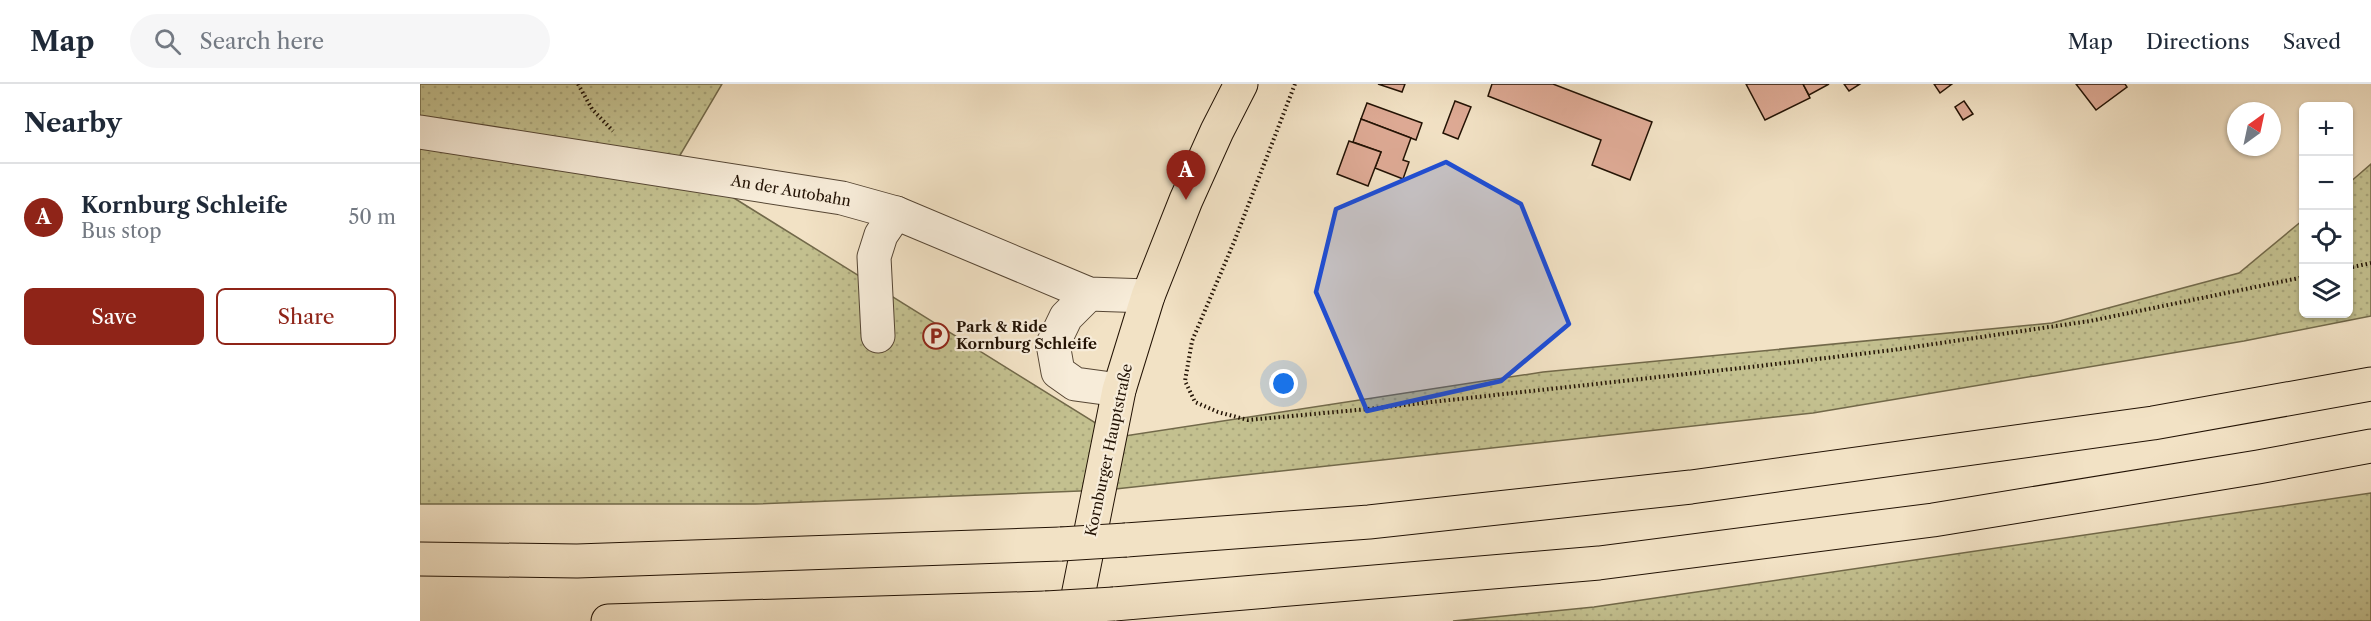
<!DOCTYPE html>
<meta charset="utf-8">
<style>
:root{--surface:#fff;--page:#f6f6f7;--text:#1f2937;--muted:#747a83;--line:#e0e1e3;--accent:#8f2418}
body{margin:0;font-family:"Libre Caslon Text",serif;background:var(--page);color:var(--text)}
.controls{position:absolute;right:18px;top:18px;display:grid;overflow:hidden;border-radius:9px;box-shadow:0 2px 4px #0004}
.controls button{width:54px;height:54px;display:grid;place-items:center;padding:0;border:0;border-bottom:2px solid var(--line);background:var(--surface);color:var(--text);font:30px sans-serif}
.compass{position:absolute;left:1807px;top:18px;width:54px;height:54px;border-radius:50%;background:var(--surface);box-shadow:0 2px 4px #0004;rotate:33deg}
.you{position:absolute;left:864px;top:300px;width:21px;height:21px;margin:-15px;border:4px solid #fff;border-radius:50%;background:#1a73e8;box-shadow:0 0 0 9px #1a73e833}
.badge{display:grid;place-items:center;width:39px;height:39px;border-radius:50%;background:var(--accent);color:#fff;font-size:20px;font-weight:700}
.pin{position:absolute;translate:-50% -50px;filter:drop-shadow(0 2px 3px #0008)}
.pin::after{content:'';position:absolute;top:32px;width:21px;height:18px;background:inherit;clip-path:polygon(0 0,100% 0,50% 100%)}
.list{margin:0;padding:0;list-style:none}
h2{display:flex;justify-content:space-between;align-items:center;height:78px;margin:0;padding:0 24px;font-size:26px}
h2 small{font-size:20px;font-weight:400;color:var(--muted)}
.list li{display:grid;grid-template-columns:39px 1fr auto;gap:18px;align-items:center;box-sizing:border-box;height:108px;padding:0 24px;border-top:2px solid var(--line)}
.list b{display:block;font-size:22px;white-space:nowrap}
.list p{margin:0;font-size:20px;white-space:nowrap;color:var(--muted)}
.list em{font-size:20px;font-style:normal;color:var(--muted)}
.actions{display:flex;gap:12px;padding:18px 24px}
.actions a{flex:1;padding:14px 0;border:2px solid var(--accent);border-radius:9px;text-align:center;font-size:21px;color:var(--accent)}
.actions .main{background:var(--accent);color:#fff}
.icon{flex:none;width:33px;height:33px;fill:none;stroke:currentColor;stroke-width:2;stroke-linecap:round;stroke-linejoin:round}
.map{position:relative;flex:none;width:1951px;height:537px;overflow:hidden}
header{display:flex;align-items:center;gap:36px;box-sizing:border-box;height:84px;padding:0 30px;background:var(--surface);border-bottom:2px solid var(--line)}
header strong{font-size:28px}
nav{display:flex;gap:33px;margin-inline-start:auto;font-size:21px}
.search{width:420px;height:54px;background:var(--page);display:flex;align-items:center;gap:15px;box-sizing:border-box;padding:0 21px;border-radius:33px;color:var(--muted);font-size:22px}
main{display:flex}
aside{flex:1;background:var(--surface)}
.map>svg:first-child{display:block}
</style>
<header>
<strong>Map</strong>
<div class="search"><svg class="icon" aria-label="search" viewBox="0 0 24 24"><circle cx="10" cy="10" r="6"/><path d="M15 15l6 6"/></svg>Search here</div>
<nav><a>Map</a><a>Directions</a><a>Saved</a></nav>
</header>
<main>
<aside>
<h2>Nearby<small></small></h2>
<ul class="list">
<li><span class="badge">A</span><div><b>Kornburg Schleife</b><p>Bus stop</p></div><em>50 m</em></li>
</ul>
<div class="actions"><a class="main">Save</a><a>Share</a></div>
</aside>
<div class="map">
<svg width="1951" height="537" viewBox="0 0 1951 537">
<defs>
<pattern id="green-dots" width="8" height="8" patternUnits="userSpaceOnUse" patternTransform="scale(1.5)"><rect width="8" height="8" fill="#c3c08f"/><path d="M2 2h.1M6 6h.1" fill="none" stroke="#a7a47a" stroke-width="1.8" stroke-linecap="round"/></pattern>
</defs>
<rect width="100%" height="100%" fill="#f2e2c5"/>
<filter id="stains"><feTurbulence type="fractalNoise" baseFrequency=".00333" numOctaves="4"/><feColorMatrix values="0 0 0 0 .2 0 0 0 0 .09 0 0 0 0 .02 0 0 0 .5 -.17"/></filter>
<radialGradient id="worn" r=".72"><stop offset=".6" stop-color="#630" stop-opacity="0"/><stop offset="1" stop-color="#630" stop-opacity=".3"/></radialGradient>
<g fill="url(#green-dots)" stroke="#72694a" stroke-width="1.5">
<path d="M0 0H302L256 78 698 353 1123 288 1632 239 1819 189 1883 136 1884 230H1928L1929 99 1951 80V232L1824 257 1393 329 686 406 335 420H0Z"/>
<path d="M1951 409V537H1033L1174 523Z"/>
</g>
<g fill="#deaa95" stroke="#221204" stroke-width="1.5">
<path d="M958 0H985L982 8Z"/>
<path d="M1072 0H1133L1232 38 1210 96 1172 81 1181 56 1068 12Z"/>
<path d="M1326 0H1383L1390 14 1345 36Z"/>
<path d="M1383 0H1409L1389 11Z"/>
<path d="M1424 0H1440L1429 7Z"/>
<path d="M1514 0H1532L1520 9Z"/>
<path d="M1656 0H1705L1707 3 1676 26Z"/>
<path d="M1035 17 1051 23 1038 55 1023 49Z"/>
<path d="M1544 17 1553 30 1543 36 1535 23Z"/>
<path d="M947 19 1002 39 996 56 941 35Z"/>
<path d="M941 35 991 54 983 76 989 78 983 95 955 84 961 68 933 58Z"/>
<path d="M929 57 961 68 948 102 917 90Z"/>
</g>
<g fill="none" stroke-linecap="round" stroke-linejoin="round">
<g stroke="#564634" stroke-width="35">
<g id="minor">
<path d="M0 48 422 114 476 129 669 210 728 212"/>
<path d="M669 210 646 233 633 260 638 288 655 300 699 306"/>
<path d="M458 252 454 173 461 151 476 129"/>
</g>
</g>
<g stroke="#221204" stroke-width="35">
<path id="major" d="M653 537 699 306 728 212 766 116 797 47 821 0"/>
</g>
<g stroke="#221204" stroke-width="35">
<g id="highway">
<path d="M706 456 949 438 1271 403 1733 339 1951 300"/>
<path d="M0 475 157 477 641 460"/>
<path d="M694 520 1179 479 1513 436 1838 383 1951 362"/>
<path d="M188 537 626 524"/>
</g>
</g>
<g stroke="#221204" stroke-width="4" stroke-dasharray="1.5 3" stroke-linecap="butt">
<path d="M158 0 172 25 193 47"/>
<path d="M875 0 814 158 772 257 765 297 775 318 798 328 828 336 948 325 1339 282 1473 266 1670 237 1884 193"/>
<path d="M1928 184 1951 179"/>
</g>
<use href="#minor" stroke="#f7ecd9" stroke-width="33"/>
<use href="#major" stroke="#f2e2c5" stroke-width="33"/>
<use href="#highway" stroke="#f2e2c5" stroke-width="33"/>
<g stroke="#221204" stroke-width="35" stroke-linecap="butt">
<g id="highway-bridge">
<path d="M641 460 706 456"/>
<path d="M626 524 694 520"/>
</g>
</g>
<use href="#highway-bridge" stroke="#f2e2c5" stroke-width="33"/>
</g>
<path fill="#1d4ed8" fill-opacity="0.2" stroke="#1d4ed8" stroke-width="4.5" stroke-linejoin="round" d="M1026 78 1101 120 1149 240 1081 297 947 327 896 208 916 125Z"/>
<defs>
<g id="parking-ring" transform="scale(1.35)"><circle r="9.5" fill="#f7ecd9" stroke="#8f2418" stroke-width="1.5"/><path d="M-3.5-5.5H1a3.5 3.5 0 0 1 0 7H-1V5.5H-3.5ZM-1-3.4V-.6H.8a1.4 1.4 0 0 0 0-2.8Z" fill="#8f2418"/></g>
</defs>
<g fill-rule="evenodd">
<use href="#parking-ring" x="516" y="252"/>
</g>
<g text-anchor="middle" stroke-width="4.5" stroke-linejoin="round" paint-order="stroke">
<g font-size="15" fill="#221204" stroke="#f7ecd9">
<text transform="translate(371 107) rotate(10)" y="5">An der Autobahn</text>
<text transform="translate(689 366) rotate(-78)" y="5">Kornburger Hauptstraße</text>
</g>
<g font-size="15" font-weight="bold" fill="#221204" stroke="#f7ecd9" text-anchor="start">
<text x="536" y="248">Park &amp; Ride<tspan x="536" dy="17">Kornburg Schleife</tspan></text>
</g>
</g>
<rect width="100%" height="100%" filter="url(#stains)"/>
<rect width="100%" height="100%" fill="url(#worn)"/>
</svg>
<div class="controls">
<button>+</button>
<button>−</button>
<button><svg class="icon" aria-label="locate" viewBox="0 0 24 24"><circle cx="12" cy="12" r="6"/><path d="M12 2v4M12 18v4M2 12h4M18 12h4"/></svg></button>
<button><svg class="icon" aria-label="layers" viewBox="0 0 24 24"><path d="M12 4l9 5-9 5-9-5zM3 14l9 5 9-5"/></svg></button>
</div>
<svg class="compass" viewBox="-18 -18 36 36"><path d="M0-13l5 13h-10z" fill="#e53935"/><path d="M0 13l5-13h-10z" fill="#747a83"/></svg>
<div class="you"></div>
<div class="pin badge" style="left:766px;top:116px">A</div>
</div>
</main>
